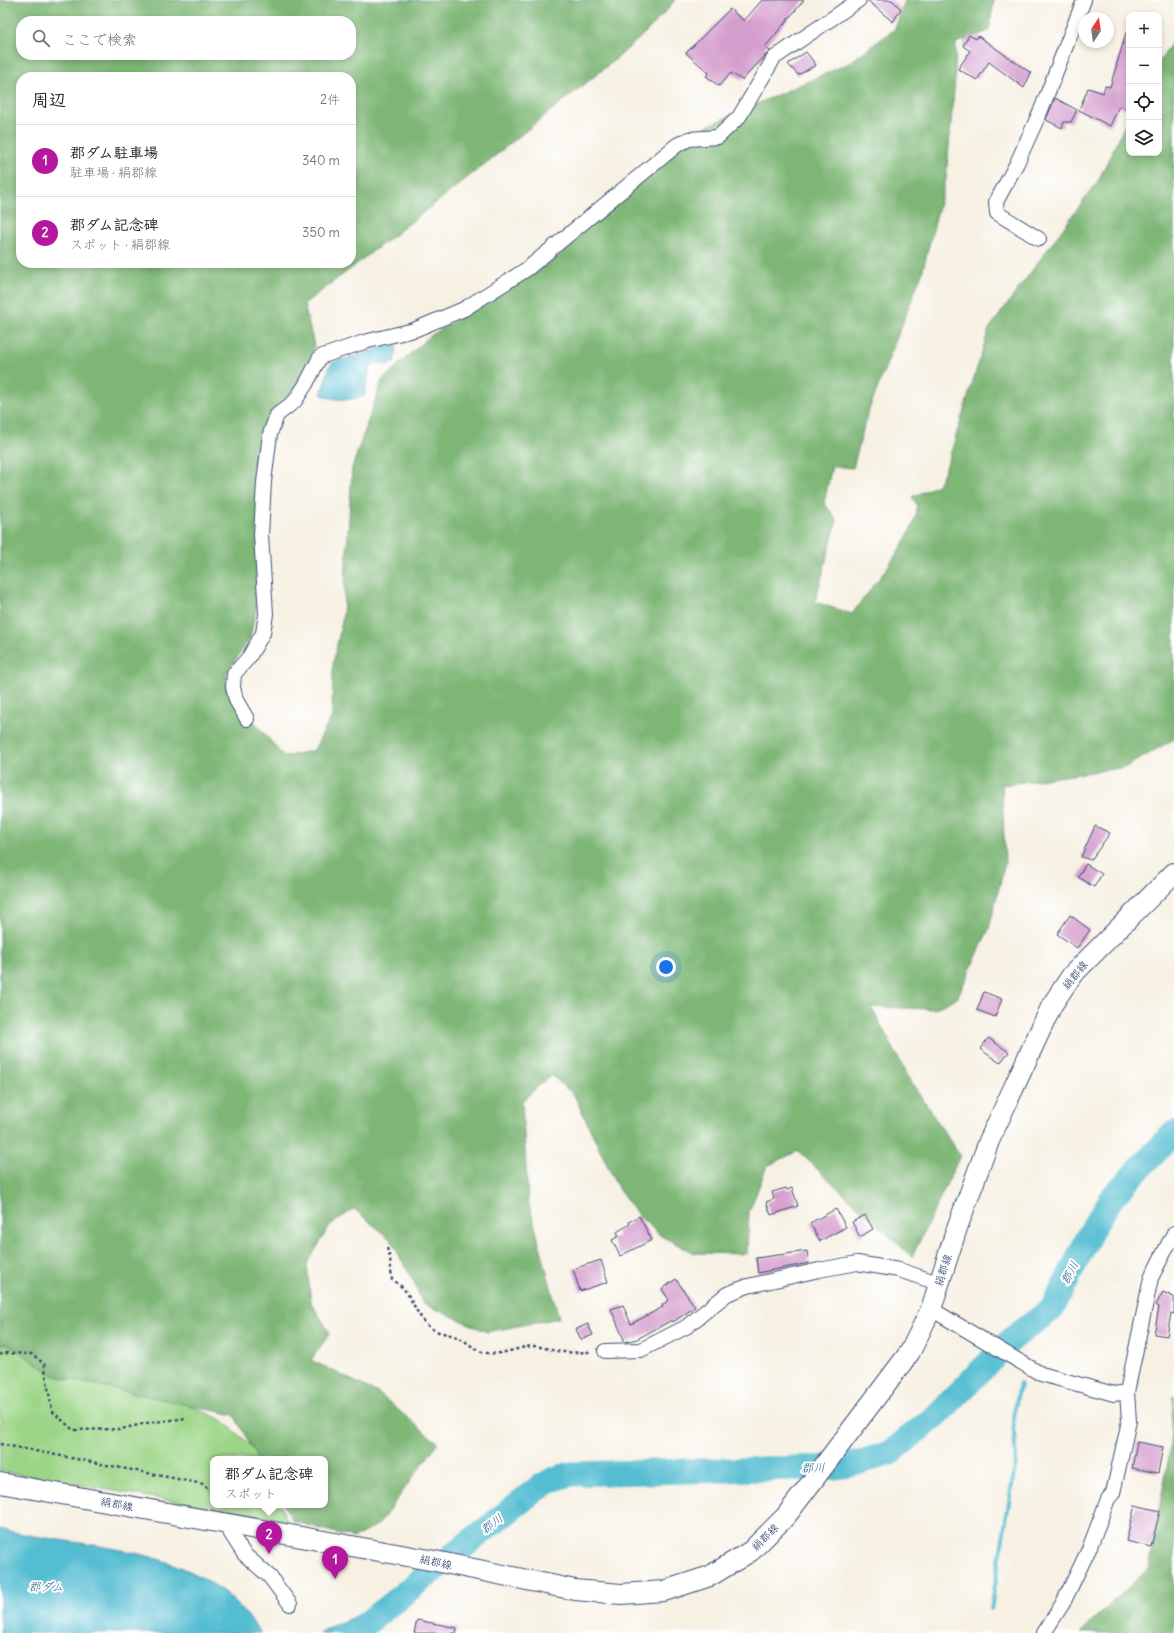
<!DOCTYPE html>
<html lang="ja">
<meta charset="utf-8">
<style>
:root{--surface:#fff;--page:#f2f2f2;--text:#202124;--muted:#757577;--line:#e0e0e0;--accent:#b5179e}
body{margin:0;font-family:Delius,"Klee One",sans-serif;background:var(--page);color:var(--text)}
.controls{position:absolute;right:12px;top:12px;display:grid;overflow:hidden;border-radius:8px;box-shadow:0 2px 6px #0003}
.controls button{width:36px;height:36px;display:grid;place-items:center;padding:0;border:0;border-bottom:1px solid var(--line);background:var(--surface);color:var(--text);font:20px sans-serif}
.compass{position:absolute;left:1078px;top:12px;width:36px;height:36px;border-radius:50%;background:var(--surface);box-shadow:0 2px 6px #0003;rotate:13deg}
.you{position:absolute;left:666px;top:967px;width:14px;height:14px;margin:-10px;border:3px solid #fff;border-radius:50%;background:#1a73e8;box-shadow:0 0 0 6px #1a73e833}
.badge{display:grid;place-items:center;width:26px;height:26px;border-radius:50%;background:var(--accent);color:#fff;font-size:13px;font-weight:700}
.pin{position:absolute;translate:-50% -33px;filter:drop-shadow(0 1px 2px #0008)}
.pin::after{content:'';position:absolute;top:21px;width:14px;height:12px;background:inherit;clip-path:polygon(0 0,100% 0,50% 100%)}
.popup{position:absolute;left:210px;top:1456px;width:118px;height:52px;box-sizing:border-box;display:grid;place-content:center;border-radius:8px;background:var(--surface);filter:drop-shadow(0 1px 3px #0005);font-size:13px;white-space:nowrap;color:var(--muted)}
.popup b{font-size:15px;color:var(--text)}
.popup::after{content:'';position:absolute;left:50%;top:100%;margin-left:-8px;border:8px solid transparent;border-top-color:var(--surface)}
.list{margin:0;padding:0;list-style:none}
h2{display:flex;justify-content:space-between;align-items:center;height:52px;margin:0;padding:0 16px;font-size:17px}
h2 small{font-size:13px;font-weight:400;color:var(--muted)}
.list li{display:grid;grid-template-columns:26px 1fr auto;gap:12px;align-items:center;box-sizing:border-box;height:72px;padding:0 16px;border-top:1px solid var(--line)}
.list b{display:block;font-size:15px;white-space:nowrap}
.list p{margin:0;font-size:13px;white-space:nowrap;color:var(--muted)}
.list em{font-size:13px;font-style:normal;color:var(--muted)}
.icon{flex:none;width:22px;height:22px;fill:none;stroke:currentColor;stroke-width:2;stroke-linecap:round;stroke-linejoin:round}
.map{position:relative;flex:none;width:1174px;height:1633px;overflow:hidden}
.search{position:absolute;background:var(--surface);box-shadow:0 2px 6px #0003;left:16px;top:16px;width:340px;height:44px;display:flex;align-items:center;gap:10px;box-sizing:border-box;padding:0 14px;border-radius:16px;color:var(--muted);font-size:15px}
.panel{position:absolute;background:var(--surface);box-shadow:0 2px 6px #0003;left:16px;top:72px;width:340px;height:196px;border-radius:16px}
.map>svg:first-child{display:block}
</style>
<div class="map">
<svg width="1174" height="1633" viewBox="0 0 1174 1633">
<rect width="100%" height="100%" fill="#fff"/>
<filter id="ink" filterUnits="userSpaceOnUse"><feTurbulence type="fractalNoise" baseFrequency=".025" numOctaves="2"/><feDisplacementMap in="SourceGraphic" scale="8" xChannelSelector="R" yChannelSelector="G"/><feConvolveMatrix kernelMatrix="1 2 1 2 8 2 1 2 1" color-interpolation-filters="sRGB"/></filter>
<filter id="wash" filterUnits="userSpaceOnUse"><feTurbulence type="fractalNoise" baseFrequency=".012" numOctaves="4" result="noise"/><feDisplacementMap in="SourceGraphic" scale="16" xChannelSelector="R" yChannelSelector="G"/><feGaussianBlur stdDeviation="0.9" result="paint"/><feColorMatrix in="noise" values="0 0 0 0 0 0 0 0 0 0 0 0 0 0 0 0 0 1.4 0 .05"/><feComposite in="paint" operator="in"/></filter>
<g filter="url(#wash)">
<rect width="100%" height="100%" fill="#f7f1e3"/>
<path fill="#9cd587" stroke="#5c8272" d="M26 1331 222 1420 257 1451 260 1459H213V1505H280L287 1521 0 1471V1336Z"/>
<g fill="#7db674" stroke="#4c7269" fill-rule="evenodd">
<path d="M0 0H675C641 43 592 78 549 112 469 178 387 241 304 304L314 346 298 386 272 411 258 599 250 638 226 674 252 719 284 757 314 750 332 716 333 664 343 616 352 468 382 380 430 336 558 257 671 142 849 63 895 29 905 0H994L989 31 956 43 955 79 946 179 922 273 867 415 853 468 832 466 824 503 837 520 815 602 852 614C870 589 915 538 917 508 917 504 914 500 912 497L938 485 946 468 989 329 1098 181 1129 117V153H1159V63L1174 39V739L1126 767 1002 785 1005 863 989 929 957 998 934 1009 871 1007 912 1083 960 1156 912 1257 798 1151 767 1166 749 1212 747 1254 694 1253 661 1236 639 1216 619 1190 574 1095 551 1075 522 1101 528 1200 559 1318 487 1332 422 1303 415 1284 390 1239 354 1209 330 1225 307 1264 311 1303 330 1333 311 1360 378 1393 438 1443 379 1524 354 1538 293 1521 284 1505H325V1459H258L234 1415 55 1376 6 1343 0 1345ZM21 21H351V55H21ZM21 77H351V263H21Z"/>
<path d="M1174 1394V1633H1080L1148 1569 1169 1456Z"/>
</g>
<g fill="#54bdd1" stroke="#387698">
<path d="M391 345 397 347 394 363 386 365 375 363 370 369 364 396C353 401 330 401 321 394L330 365 334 362Z"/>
<path d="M0 1529C73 1547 157 1543 220 1589 236 1601 249 1617 261 1633H0Z"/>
<path d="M401 1598 372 1633H318L327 1628Z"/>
</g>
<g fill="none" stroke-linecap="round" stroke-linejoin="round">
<g stroke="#54bdd1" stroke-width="4">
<path d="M1032 1329V1325"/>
<path d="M991 1609 1016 1461 1013 1417 1020 1384"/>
</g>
<path stroke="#54bdd1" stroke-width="25" d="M354 1633 538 1488 554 1479 571 1474 837 1467 854 1464 890 1453 936 1416 1013 1338 1052 1309 1095 1224 1114 1195 1174 1133"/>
</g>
<g id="blocks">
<g fill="#d59fcd">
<path d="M762 0H804L765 47 770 51 742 80 731 73 719 86 706 76 709 73 686 53 730 9 744 21Z"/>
<path d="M867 0H892L901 9 893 22Z"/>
<path d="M1126 33H1129V102L1126 109 1119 106 1110 126 1079 110 1088 88 1103 93 1105 86 1110 87Z"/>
<path d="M969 35 976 39 978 36 1031 73 1024 88 989 62 977 80 958 69 970 51 963 46Z"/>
<path d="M806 52 816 65 798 75 788 64Z"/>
<path d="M1055 98 1077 110 1071 122H1064L1062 128 1046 120Z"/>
<path d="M1095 826 1110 833 1091 860 1081 857Z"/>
<path d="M1086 864 1102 874 1094 887 1078 877Z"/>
<path d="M1070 915 1090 930 1077 948 1057 934Z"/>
<path d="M984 992 1002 999 995 1017 977 1010Z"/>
<path d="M988 1038 1009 1052 1000 1063 980 1049Z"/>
<path d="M786 1188 787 1190 792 1188 798 1206 771 1215 766 1202 774 1199 772 1192Z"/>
<path d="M836 1209 846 1227 820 1241 810 1223Z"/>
<path d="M865 1215 873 1229 860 1237 852 1222Z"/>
<path d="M639 1216 652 1240 620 1256 612 1240 619 1236 617 1232 630 1224 629 1222Z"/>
<path d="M807 1251 809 1263 758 1273 756 1258Z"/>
<path d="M601 1260 608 1282 580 1291 573 1269Z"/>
<path d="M676 1279 695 1307 673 1322 672 1320 637 1339 625 1342 611 1309 623 1305 631 1324 663 1307 662 1305 669 1300 662 1289Z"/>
<path d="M1163 1292 1174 1297V1314L1171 1313 1167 1336 1154 1334 1159 1307 1156 1305Z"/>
<path d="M588 1324 593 1335 581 1340 576 1329Z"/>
<path d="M1137 1442 1163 1447 1158 1473 1132 1468Z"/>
<path d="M1135 1505 1160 1511 1151 1547 1126 1541Z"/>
<path d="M417 1620 457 1628 456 1633H414Z"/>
</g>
</g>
</g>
<g filter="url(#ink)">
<use href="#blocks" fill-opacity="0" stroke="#3c4c72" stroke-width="1"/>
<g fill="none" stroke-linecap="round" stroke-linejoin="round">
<g stroke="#3c4c72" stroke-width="16">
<g id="street">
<path d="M1039 239 997 213 996 202 1017 163 1041 110 1084 0"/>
<path d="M247 719 236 700 233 687 234 674 249 657 263 633 266 614 261 535 264 482 270 434 277 415 295 401 306 384 320 357 364 342 414 330 464 309 527 269 677 145 689 139 718 137 739 117 774 58 859 0"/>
<path d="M931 1309 1041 1374 1114 1394 1127 1392"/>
<path d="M605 1351 641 1350 686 1327 727 1294 748 1286 819 1270 857 1263 899 1270 938 1283"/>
<path d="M224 1523 244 1554 270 1577 290 1604"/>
<path d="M1044 1633 1063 1603 1089 1549 1108 1499 1113 1493 1129 1421 1127 1392 1151 1278 1174 1233"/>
</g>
</g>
<g stroke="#3c4c72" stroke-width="22">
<path id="secondary" d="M0 1483 435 1561 575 1590 621 1594 664 1591 710 1576 751 1551 786 1516 910 1352 931 1309 957 1228 989 1141 1052 1005 1072 975 1174 873"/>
</g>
<g stroke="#3c4c72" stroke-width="2.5" stroke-dasharray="3 3" stroke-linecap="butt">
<path d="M387 1248 390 1258 392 1280C413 1290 413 1315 431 1328 437 1333 449 1334 457 1337 465 1340 470 1346 478 1350 495 1359 514 1348 532 1346 543 1346 554 1352 565 1352 574 1353 583 1352 592 1352"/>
<path d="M0 1355 3 1353 32 1354 44 1364 52 1411 73 1430 121 1429 147 1423 187 1418"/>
<path d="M0 1444 203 1484 213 1493"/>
</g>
<use href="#street" stroke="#fff" stroke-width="14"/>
<use href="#secondary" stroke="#fff" stroke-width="20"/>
</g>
</g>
<g text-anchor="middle" stroke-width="4" stroke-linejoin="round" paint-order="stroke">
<g font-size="11" fill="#1b2f5e" stroke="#fff">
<text transform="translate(1075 975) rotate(-51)" y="4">絹郡線</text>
<text transform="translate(943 1270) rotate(-72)" y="4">絹郡線</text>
<text transform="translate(117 1504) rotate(10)" y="4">絹郡線</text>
<text transform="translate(765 1537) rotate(-45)" y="4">絹郡線</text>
<text transform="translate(436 1562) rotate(12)" y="4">絹郡線</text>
</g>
<g font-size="12" font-style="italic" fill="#2f6186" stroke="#fff">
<text transform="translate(1070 1273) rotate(-63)" y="4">郡川</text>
<text transform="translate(813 1468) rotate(-2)" y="4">郡川</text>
<text transform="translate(492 1524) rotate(-38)" y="4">郡川</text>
<text x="46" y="1591">郡ダム</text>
</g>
</g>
</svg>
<div class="controls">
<button>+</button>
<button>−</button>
<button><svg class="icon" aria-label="locate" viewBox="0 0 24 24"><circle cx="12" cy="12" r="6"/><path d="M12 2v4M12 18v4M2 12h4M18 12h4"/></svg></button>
<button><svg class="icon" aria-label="layers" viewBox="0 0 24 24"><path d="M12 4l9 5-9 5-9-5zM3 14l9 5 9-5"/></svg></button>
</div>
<svg class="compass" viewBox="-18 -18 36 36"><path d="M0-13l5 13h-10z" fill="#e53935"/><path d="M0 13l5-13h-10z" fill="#757577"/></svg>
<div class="you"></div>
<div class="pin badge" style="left:335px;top:1579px">1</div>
<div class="pin badge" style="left:269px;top:1554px">2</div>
<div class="popup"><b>郡ダム記念碑</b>スポット</div>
<div class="search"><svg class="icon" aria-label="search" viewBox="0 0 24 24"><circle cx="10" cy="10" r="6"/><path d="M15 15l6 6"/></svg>ここで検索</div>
<section class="panel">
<h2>周辺<small>2件</small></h2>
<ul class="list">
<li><span class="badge">1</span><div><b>郡ダム駐車場</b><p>駐車場 · 絹郡線</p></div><em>340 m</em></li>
<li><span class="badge">2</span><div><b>郡ダム記念碑</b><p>スポット · 絹郡線</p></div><em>350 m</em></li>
</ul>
</section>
</div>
